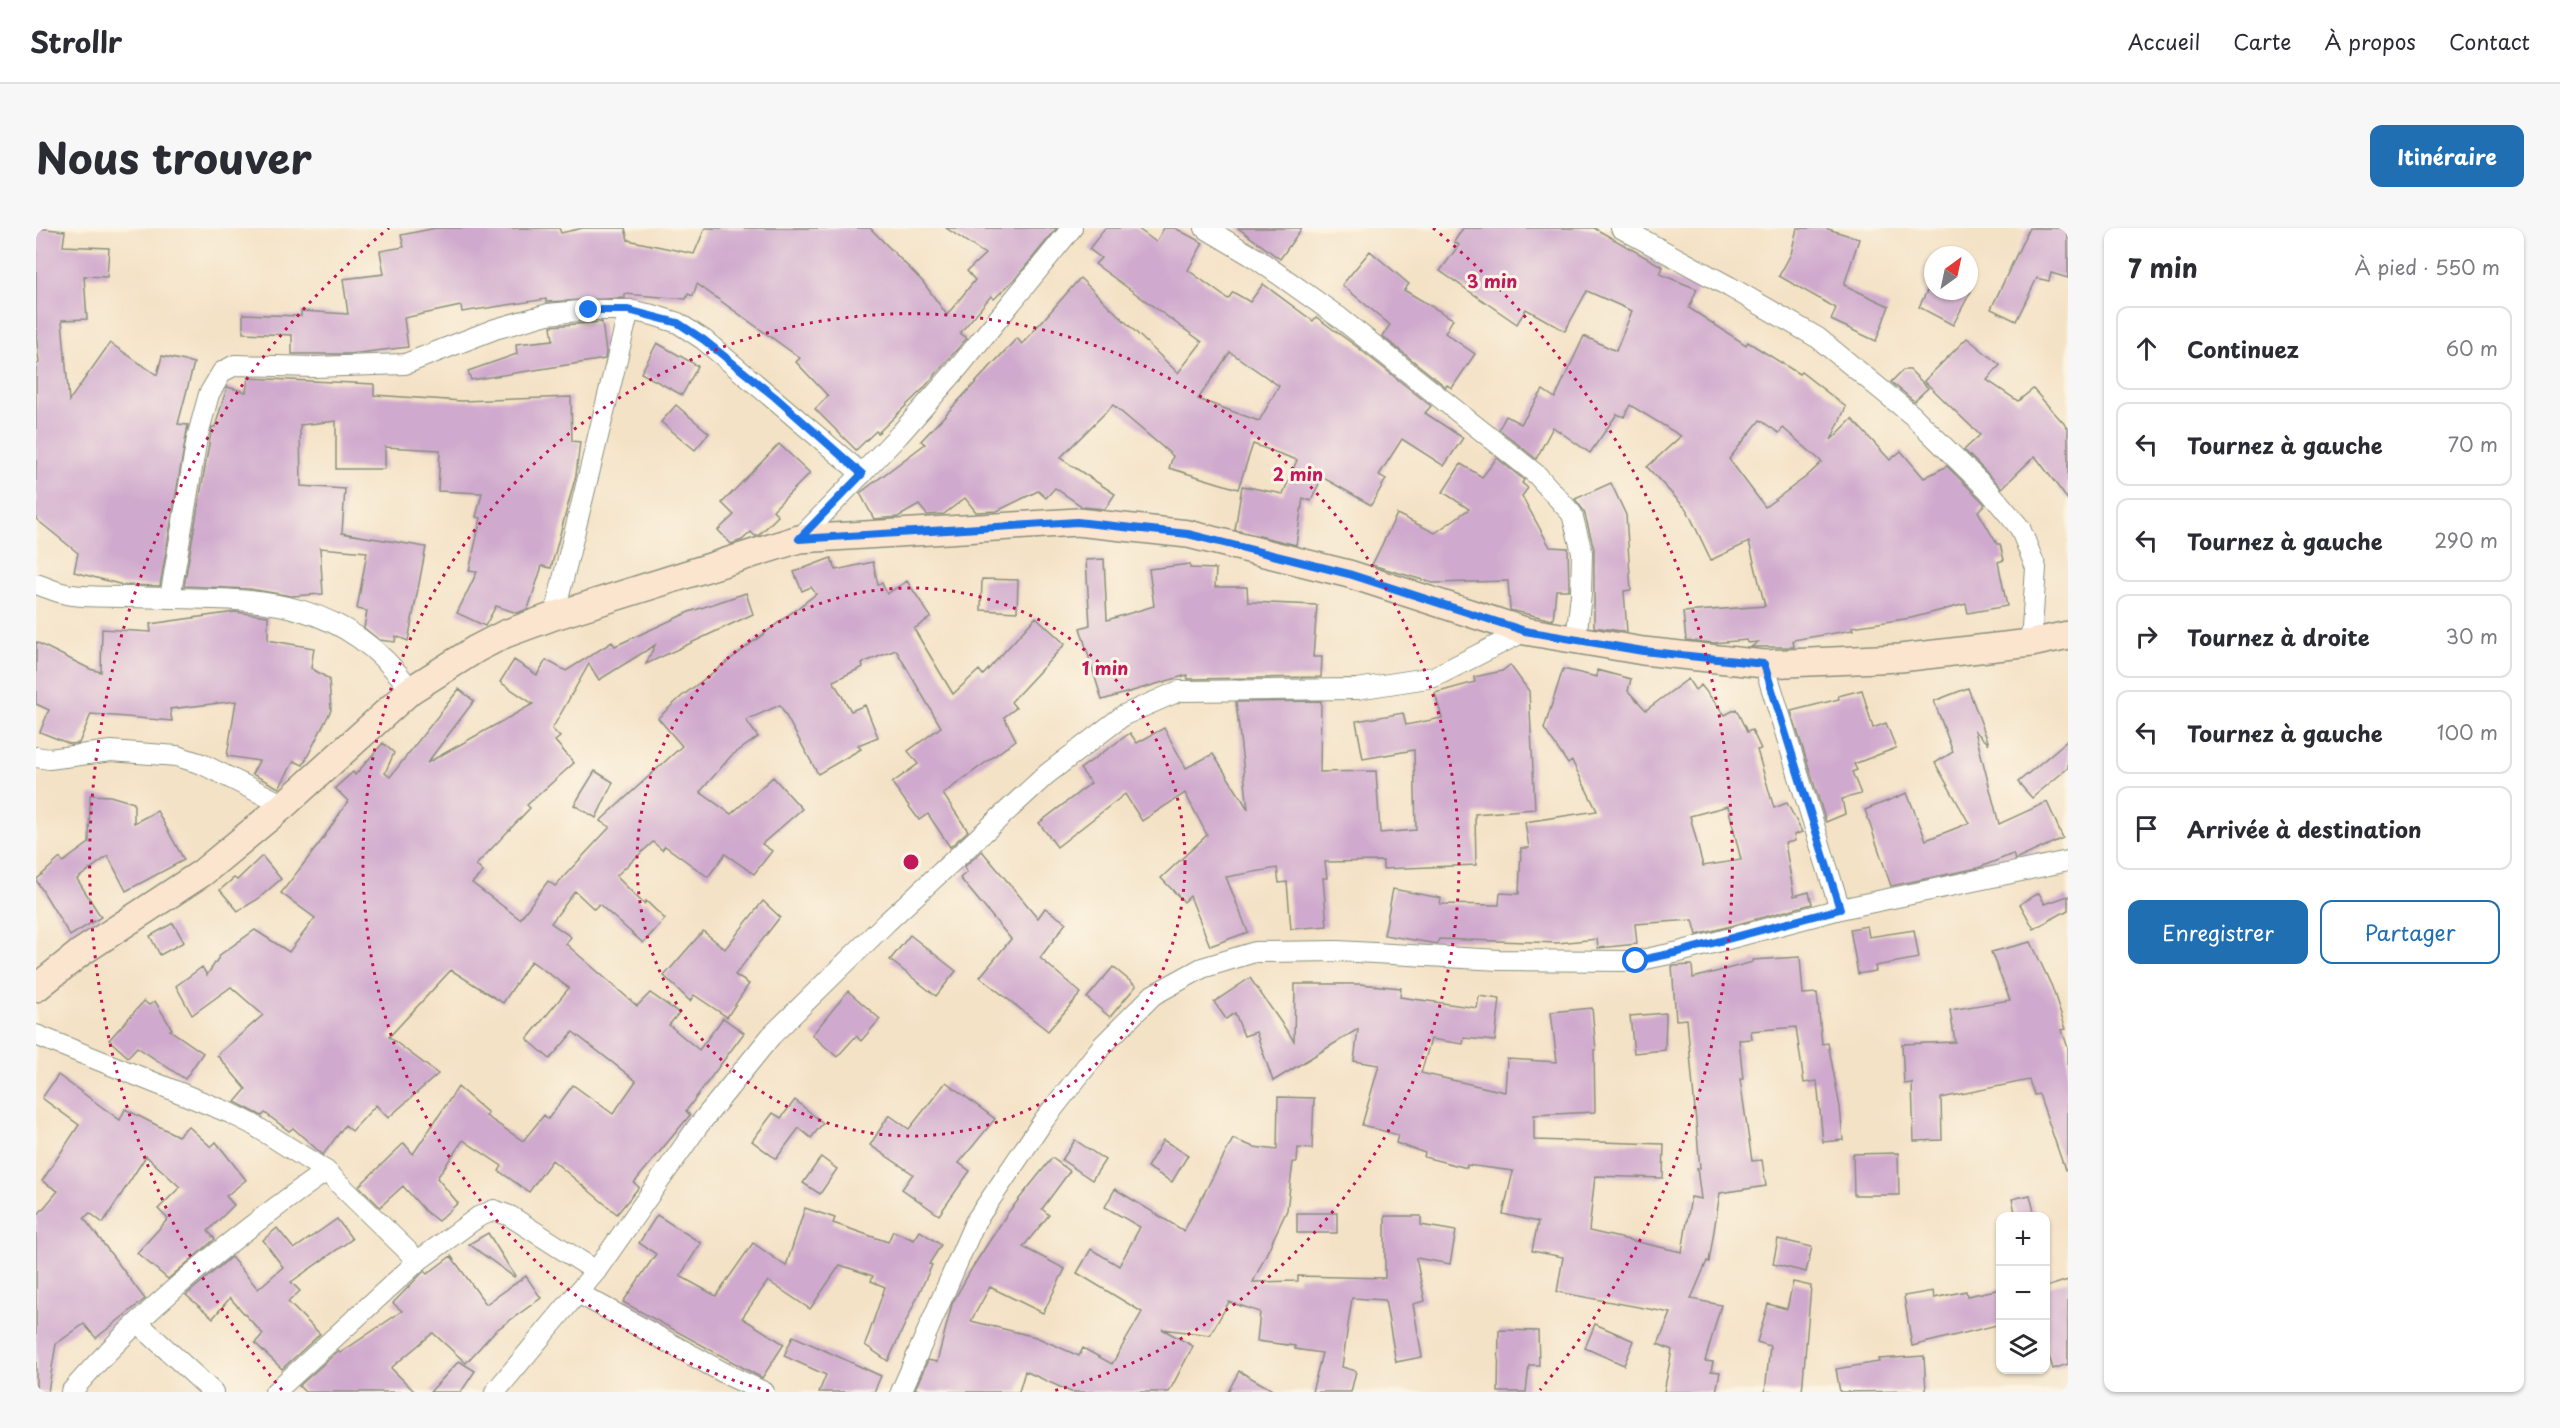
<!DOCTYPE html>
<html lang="fr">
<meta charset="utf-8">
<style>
:root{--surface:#fff;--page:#f7f7f7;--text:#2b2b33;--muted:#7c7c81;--line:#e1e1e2;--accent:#1f6fb2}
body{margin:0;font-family:"Playpen Sans",sans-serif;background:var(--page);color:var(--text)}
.controls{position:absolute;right:18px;bottom:18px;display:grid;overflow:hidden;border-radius:12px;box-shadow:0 2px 4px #0004}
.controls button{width:54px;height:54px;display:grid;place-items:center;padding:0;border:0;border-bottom:2px solid var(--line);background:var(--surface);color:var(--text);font:30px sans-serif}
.compass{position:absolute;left:1888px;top:18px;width:54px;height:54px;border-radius:50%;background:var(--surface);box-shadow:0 2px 4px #0004;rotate:33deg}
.stop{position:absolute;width:18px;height:18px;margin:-14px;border:4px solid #1a73e8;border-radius:50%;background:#fff}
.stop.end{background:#1a73e8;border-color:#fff;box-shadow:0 2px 6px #0008}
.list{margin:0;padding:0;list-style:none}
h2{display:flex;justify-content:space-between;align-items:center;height:78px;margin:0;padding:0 24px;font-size:26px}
h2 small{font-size:20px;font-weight:400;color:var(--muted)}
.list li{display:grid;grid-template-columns:39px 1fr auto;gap:18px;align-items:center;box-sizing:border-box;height:84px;margin:0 12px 12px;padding:0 12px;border:2px solid var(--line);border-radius:12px}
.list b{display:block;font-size:22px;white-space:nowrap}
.list em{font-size:20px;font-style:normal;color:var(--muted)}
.actions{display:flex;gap:12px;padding:18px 24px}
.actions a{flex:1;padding:14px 0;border:2px solid var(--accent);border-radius:12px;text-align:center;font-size:21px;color:var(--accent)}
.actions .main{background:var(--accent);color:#fff}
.icon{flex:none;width:33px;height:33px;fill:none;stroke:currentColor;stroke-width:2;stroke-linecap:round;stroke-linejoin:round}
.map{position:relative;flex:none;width:2032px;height:1164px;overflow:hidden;border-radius:12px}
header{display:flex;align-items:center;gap:36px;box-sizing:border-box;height:84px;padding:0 30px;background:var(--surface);border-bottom:2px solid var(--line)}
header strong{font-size:28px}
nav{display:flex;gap:33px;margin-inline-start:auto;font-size:21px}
.intro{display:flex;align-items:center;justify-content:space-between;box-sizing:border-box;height:144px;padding:0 36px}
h1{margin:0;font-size:42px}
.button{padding:15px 27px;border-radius:12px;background:var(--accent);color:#fff;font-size:21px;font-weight:700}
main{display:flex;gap:36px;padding:0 36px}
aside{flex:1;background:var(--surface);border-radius:12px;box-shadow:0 2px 4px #0004}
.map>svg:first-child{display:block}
</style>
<header>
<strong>Strollr</strong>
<nav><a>Accueil</a><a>Carte</a><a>À propos</a><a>Contact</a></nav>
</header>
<div class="intro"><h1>Nous trouver</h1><a class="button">Itinéraire</a></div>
<main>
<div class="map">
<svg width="2032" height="1164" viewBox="0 0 2032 1164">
<rect width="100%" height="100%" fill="#fcf5e5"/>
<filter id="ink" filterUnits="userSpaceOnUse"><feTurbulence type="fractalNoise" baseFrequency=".0167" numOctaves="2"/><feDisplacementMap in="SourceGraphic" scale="12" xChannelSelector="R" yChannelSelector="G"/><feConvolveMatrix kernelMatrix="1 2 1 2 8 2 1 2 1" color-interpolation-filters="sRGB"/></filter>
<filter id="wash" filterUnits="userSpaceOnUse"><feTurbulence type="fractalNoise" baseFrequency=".008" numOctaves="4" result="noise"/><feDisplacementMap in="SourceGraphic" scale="24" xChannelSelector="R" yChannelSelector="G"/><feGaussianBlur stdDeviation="1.35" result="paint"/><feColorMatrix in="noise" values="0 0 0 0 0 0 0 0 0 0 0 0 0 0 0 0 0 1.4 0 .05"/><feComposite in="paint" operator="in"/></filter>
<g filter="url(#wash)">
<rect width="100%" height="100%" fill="#f4e2c6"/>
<g id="blocks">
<g fill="#d0aace" fill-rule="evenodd">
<path d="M0 0 29 3 27 18 73 20 71 49 48 48 51 91 26 92 33 173 74 115 121 147 126 128 158 135 142 196 152 197 124 358 87 357 38 344 42 325 0 291V137L3 135 0 105Z"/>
<path d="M400 0H523L525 5 547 0H589L592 12 658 26 669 0H834L887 54 911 87 939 52 931 43 949 26 910 0H1021L980 50 958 71 955 68 924 105 931 110 887 161 842 205 840 203 820 222 779 181 792 168 760 134 764 130 661 56 657 68 652 66 650 71 589 66V70L510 74V71L426 84 425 78 368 90 372 119 314 126H256V107L207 105V86L265 88V83L312 86 307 51 348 46 344 23 368 19 365 7Z"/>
<path d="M1069 0H1101L1120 14 1128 0H1139L1167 15 1152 42 1192 71 1197 64 1214 74 1227 56 1277 93 1280 89 1320 118 1395 178 1389 185 1427 210 1408 238 1366 211 1343 247 1350 251 1335 277 1286 249 1275 273 1267 270 1260 317 1199 302 1206 258 1247 266 1261 232 1217 216 1202 261 1133 240 1137 228 1077 177 1024 230 1079 266 1069 281 1047 279 1019 260 1010 270 1002 263 961 283 940 284 929 270 908 286 891 287 883 277 862 289 838 291 824 265 889 216 885 213 981 110 986 116 1044 50 1142 145 1166 114 1059 36 1065 30 1053 21ZM1194 124 1243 158 1223 193 1162 171Z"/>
<path d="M1202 0H1266L1244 31Z"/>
<path d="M1427 0H1558L1627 39 1624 46 1661 61 1653 80 1710 117 1712 114 1763 146 1765 144 1810 179 1795 212 1816 191 1854 232 1865 223 1888 250 1911 238 1949 276 1942 283 1961 316H1964L1968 332 1962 334 1971 378 1932 385 1930 376 1875 390 1816 399 1817 402 1757 412 1758 419H1715L1722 414 1712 415 1711 412 1677 415 1650 412 1647 384 1729 378 1713 314 1675 332 1651 282 1611 239 1645 208 1594 177 1588 189 1581 186 1554 225 1517 199 1500 231 1463 201 1470 188 1485 196 1507 162 1519 170 1548 108 1580 123 1596 83 1551 63 1529 103 1490 81 1481 96 1404 43 1423 17 1418 14ZM1724 192 1743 205 1747 200 1786 234 1770 249 1729 279 1693 231Z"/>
<path d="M1761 0H1789L1823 11 1808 57 1853 78 1840 113 1795 92 1800 80 1743 48 1755 26Z"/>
<path d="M1993 0H2032V50L2015 45 2013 53 2001 50 1980 93 1955 81Z"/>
<path d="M1334 23 1373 56 1368 62 1417 91 1409 105 1439 126 1416 160 1411 157 1410 159 1346 108 1354 97 1306 57Z"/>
<path d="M1891 63H1935L1917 97 1883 79Z"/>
<path d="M566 94 570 124 569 131 435 152 432 143 481 126 480 116 517 112 515 98Z"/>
<path d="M1931 110 1964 137 1951 152 1982 173 1997 161 2032 200V272L1999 228 1966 260 1928 222 1944 207 1888 153Z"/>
<path d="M621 115 662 138 646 167 605 145Z"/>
<path d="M1867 142H1874L1892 160 1878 173 1855 154Z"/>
<path d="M212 150 338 156V167L426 173 535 169 536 213 544 214 540 247 515 340 506 338 492 381 481 385 460 378 449 398 421 385 441 344 433 343 445 290 440 289 446 265 402 263 404 222 349 219V241H300V193L264 197 265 258 309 261 306 305 390 319 372 413 360 408 359 414 343 412 328 400 331 383 321 381 331 324 284 320 287 366 255 368 214 361 148 358 176 199H179L191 159 210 164Z"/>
<path d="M640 177 673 205 659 222 625 194Z"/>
<path d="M743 216 774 245 737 282 742 288 723 307 719 308 715 304 706 312 695 316 682 302 698 287 686 275Z"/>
<path d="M1461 230 1488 252 1486 255 1492 260 1486 268 1514 319 1532 320 1533 362H1520L1517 392 1474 382 1472 353 1397 355 1336 337 1361 286 1399 305 1433 281 1407 264 1425 236 1446 249Z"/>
<path d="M1575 255 1590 287 1595 362 1588 363 1591 404 1558 399V321L1548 283 1539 271Z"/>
<path d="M795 330 800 342 837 334 842 357 846 355 851 366 871 353 895 389 878 401 917 466 943 442 947 447 1000 389 1029 416 975 474 980 480 968 489 980 512 907 566 932 603 914 619 892 586 883 592 856 555 882 536 872 523 905 499 860 422 826 435 827 439 797 453 815 483 829 477 842 509 822 517 825 521 782 546 744 477 710 492 722 509 695 528 664 564 695 586 737 549 766 581 726 616 736 623 718 646 689 626 672 649 629 618 626 622 617 614 580 648 608 676 610 673 629 691 607 715 563 676 558 681 539 663 515 695 535 709 530 716 601 778 614 765 643 785 633 797 663 822 687 790 708 805 650 883 654 887 598 955 603 959 581 986 516 932 493 964 463 943 466 938 427 912 401 950 422 975 402 993 389 983 367 958 344 979 323 958 368 915 377 926 422 859 452 885 450 888 487 913 508 887 512 891 537 857 577 886 600 853 537 804 514 831 491 811 533 760 495 733 467 775 415 742 353 809 402 846 352 890 340 877 316 903 309 897 287 927 257 900 253 903 229 885 226 888 199 874 210 861 181 827 227 787 195 759 156 787 140 758 166 739 171 747 185 726 219 702 253 724 279 690 245 665 286 612 312 573 299 560 317 544 319 547 347 515 358 525 349 545 354 549 423 461 438 473 391 535 497 476 464 454 478 432 501 447 510 432 530 443 576 414 579 418 653 384 710 365 717 386 610 436 619 417 563 452 553 436 516 501 524 509 519 513 538 535 491 577 494 580 440 637 447 644 436 655 484 691 512 653 519 658 574 599 564 593 646 518 622 490 646 468 780 366 775 359 766 363 758 344Z"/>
<path d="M1068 331 1071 392 1118 378 1113 341 1154 336V340L1180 341 1179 359H1211L1212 374 1281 377 1277 429H1286L1285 449 1152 451 1151 447 1066 472 1044 400 1054 397 1050 332Z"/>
<path d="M946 351 982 352 981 384 945 382Z"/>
<path d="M199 384 232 388V412L278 420 275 440 293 451 295 482 267 537 258 533 243 560 216 546 223 533 191 528 200 473 134 481 136 493 55 486 43 515 34 516 4 504 13 482 0 476V414L54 441 65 444 66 401 115 404 114 396Z"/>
<path d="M1474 437 1493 463 1499 581 1439 586 1440 637 1347 641V633L1289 634 1291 650H1287L1291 698 1255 701 1251 654 1243 655 1241 640 1190 649 1212 704 1174 718 1154 668 1148 674 1125 650 1171 607 1149 565 1106 593 1089 566 1021 619 1003 595 1055 555 1044 541 1094 505 1101 515 1128 500 1150 540 1177 526 1212 581 1200 474 1285 473 1284 544 1340 543 1344 605 1380 602 1378 522 1327 531 1320 493 1367 485 1370 497 1406 490 1399 465 1439 454 1438 449 1466 443Z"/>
<path d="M1527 441 1561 449V442L1595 451 1592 463 1610 482 1652 451 1659 462 1665 457 1689 487 1700 481 1711 504 1716 502 1725 521 1721 522 1738 580 1751 575 1766 604 1758 607 1759 613 1749 615 1758 668 1773 664 1776 676 1661 707 1657 692 1599 696 1601 716 1562 720 1561 711 1522 715 1403 711 1401 716 1348 707 1357 661 1405 670 1404 676 1463 677 1464 665 1483 666 1485 620H1493L1489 594 1561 583 1536 533 1532 536 1508 501ZM1692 578 1705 632 1667 638 1654 588Z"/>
<path d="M1932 460 1953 516 1939 503 1963 596 2011 574 2027 610 1979 632 1977 626 1942 640 1855 658 1829 582 1871 565 1890 612 1933 595 1899 535 1917 524 1898 473Z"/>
<path d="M1826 462 1837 500 1850 495 1860 520 1818 536 1821 542 1816 544 1825 566 1806 571 1809 586 1790 594 1755 483 1803 471 1802 468Z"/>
<path d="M2032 512V540L1996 570 1982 554Z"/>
<path d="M559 543 577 554 560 590 538 577Z"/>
<path d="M54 567 74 568 98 575V595L121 583 148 632 90 663 72 628 41 651 65 689 34 708 0 652 24 630 27 634 53 615Z"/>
<path d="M946 623 1002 690 1009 680 1030 695 1004 730 1045 765 1012 803 944 749 975 711 924 650 931 644 928 639Z"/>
<path d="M226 628 245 651 222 671 202 683 184 662 198 650 201 652Z"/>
<path d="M2003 665 2009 676 2032 668V682L1998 701 1984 676Z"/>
<path d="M727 673 744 689 699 747 713 756 691 789 658 767 654 773 628 748 667 703 689 721Z"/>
<path d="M137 695 148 714 124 727 114 708Z"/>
<path d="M1831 698 1833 709 1878 702 1883 730 1839 738 1840 743 1822 746 1814 701Z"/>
<path d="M874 707 920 743 900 768 854 732Z"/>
<path d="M1995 714 2016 759 2030 801 2026 802 2032 820V942H2029L2003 866 1998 867 1993 852 1905 870 1906 912 1878 913 1876 855 1868 856 1866 816 1919 814 1914 782 1974 772 1955 724Z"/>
<path d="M1764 729 1767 766 1781 765 1786 816 1792 815 1804 879 1807 912 1787 914 1781 853 1768 855 1760 799 1715 803 1716 811 1703 812 1707 851H1704L1716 933 1726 932 1730 958 1684 965 1673 1034 1671 1033 1655 1071 1685 1077 1669 1133 1677 1134 1675 1143 1684 1144 1680 1164H1628L1636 1122 1622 1116 1635 1085 1521 1064 1527 1029 1496 1023 1502 994 1467 986 1477 943 1431 937V940L1388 929 1389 925 1360 915 1362 907 1326 897 1343 837 1318 833 1322 801 1237 853 1220 804 1208 808 1199 785 1190 791 1178 774 1214 750 1258 813 1259 756H1324L1365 760 1364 769 1441 780 1443 768 1464 771 1459 813 1428 810 1427 816 1395 811 1385 845 1469 864 1471 831 1521 834 1515 784 1556 780 1560 822H1558L1559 884 1498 887V912L1628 916 1627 950 1559 948 1553 1003 1646 1024 1655 969 1665 971 1661 940H1664L1651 791 1640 792 1636 738 1656 737 1657 750 1717 734V732Z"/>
<path d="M1077 739 1100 758 1074 789 1051 770Z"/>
<path d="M812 763 844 791 825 813 820 808 801 829 776 807Z"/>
<path d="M108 773 113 777 119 773 136 801 134 802 167 825 149 851 101 819 92 829 73 812Z"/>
<path d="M1630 785 1629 822 1598 825 1594 788Z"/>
<path d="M22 847 84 892 89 881 142 908 152 898 175 919 180 914 210 952 190 968 198 977 172 1003 179 1011 132 1051 101 1025 132 991 122 981 144 959 110 928 67 995 54 985 48 990 109 1071 60 1110 48 1096 20 1116 12 1164H0V989L22 963 6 953 43 897 6 870Z"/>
<path d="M910 854 959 891 923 935 934 943 903 987 866 961 877 946 834 917 853 887 873 901Z"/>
<path d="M1242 869 1278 870 1276 921 1262 920 1261 934H1257L1251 982 1217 1054 1262 1053V1048L1349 1050V988H1385V997L1420 1003 1414 1036 1380 1030 1389 1073 1377 1076 1386 1129 1360 1134 1349 1072 1316 1070 1306 1139 1320 1143 1315 1164H1276L1286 1125 1259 1121V1118L1221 1113 1224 1084 1193 1074 1174 1107 1126 1101 1157 1118 1133 1164H1035L989 1143 983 1164H890L879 1161 892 1132 901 1134 916 1076 936 1040 971 986 1016 930 1034 943 1006 981 1013 987 987 1019 1029 1041 1007 1085 954 1059 935 1093 1000 1109 1043 1128 1047 1120 1076 1136 1106 1084 1041 1045 1055 1021 1083 1038 1104 999 1069 979 1079 961 1148 1003 1197 911 1218 919 1241 922Z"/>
<path d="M759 872 787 895 775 910 763 900 740 931 716 913 737 885 745 890Z"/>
<path d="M1039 912 1069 932 1056 952 1026 932Z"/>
<path d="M1127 912 1152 927 1136 954 1111 939Z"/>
<path d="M1862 925 1863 967H1818L1817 926Z"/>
<path d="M785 929 801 941 784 966 767 955Z"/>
<path d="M1994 967 1999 988H1980L1976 971Z"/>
<path d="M769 980 799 990 797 995 852 1014 857 1003 878 1012 884 1003 905 1017 893 1036 896 1037 852 1133 829 1117 849 1059 835 1053 837 1048 804 1037 774 1081 732 1053 706 1090 748 1116 726 1150 587 1074 620 1026 603 1015 621 987 665 1015 644 1048 680 1068 717 1015 750 1038Z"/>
<rect x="1261" y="985" width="40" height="20"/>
<path d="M301 991 316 1011 255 1054 264 1063 252 1074 284 1106 246 1141 219 1115 227 1106 194 1070 177 1090 150 1067 195 1029 222 1061 247 1039 227 1012 241 1000 258 1021Z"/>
<path d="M452 1005 479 1048 478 1049 433 1016Z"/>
<path d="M1742 1011 1776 1019 1770 1044 1737 1036Z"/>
<path d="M415 1028 450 1076 490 1048 505 1070 459 1103 430 1135 397 1105 355 1140 379 1164H269L263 1158 302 1123 304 1125 366 1083 357 1075 388 1043 391 1046Z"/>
<path d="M2032 1052V1136L2017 1141 2010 1118V1059Z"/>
<path d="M1757 1054 1775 1058 1766 1164H1729L1734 1118 1721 1114 1732 1076 1751 1081Z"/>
<path d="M1965 1061V1096L1876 1118 1868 1068 1897 1063 1898 1070 1930 1063 1931 1068Z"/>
<path d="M1559 1096 1598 1113 1588 1137 1549 1120Z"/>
<path d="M1463 1102 1502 1103 1503 1137H1493L1490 1164H1462Z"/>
<path d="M757 1108 845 1148 838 1164H783L790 1147 748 1128Z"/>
<path d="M1888 1128 1890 1163 1804 1164 1800 1141 1843 1134 1842 1131Z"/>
<path d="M423 1133 439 1143 425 1164H394Z"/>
<path d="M1203 1143 1240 1164H1192Z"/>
</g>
</g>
</g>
<g filter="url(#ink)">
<use href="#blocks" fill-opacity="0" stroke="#8a907d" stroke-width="1.5"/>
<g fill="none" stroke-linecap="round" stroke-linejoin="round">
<g stroke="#8a907d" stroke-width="22">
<g id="street">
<path d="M1169 0 1221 31 1304 90 1501 247 1536 286 1546 324 1545 366 1540 412"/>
<path d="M1585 0 1694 59 1782 110 1876 187 1953 263 1984 300 2000 340 1995 415"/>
<path d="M763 311 863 207 922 140 1036 0"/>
<path d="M0 356C10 359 20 364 30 366 50 370 74 368 94 369 209 373 298 359 375 462"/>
<path d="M134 370 161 210 173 166 186 144 199 137 278 139 369 136 459 101 512 86 553 82H593L617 87 642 95 668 112 826 246"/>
<path d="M518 388 593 82"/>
<path d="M1728 436 1804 681"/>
<path d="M0 529 13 531 75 523 141 528 166 536 248 577"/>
<path d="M0 807 194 885 216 896 290 943"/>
<path d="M382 1033 442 989 458 982 474 988 560 1043"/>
<path d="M542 1065 694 1148 728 1164"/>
<path d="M103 1096 177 1164"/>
<path d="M35 1164C107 1080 201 1006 290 943L382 1033 239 1164"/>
<path d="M459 1164 560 1043 662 898 735 808 851 694 1011 546 1088 487 1143 463 1321 461 1398 449 1489 403"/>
<path d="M865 1164 939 994 1008 892 1067 817 1117 767 1166 740 1219 724 1302 723 1463 732 1600 733 1643 724 1804 681 2032 633"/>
</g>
</g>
<g stroke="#8a907d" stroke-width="30">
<path id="secondary" d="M0 760 44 725 166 645 248 577 375 462 440 421 469 406 518 388 763 311 1041 294 1152 306 1313 346 1489 403 1607 423 1728 436 1864 430 1995 415 2032 407"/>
</g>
<use href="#street" stroke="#fff" stroke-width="20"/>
<use href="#secondary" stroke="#fce5cf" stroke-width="27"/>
</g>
</g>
<g fill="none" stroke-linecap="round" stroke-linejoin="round" filter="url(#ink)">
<path stroke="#1a73e8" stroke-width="8" d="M553 82H592L642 95 668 112 739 169 826 246 763 311 1041 294 1152 306 1313 346 1489 403 1607 423 1728 436 1804 681 1643 724 1600 733"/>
</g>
<g fill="none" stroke="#c2185b" stroke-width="3" stroke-dasharray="3 6">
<circle cx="875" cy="634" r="274"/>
<path d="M733 1163A548 548 0 1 1 1017 1163"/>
<path d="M246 1162A821 821 0 0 1 353 0M1397 0A821 821 0 0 1 1504 1162"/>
</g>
<circle cx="875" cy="634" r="9" fill="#c2185b" stroke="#fcf5e5" stroke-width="3"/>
<g font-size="18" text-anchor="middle" font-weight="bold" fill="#c2185b" stroke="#fcf5e5" stroke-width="6" stroke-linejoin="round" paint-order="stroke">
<text x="1456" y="60">3 min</text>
<text x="1262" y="253">2 min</text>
<text x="1069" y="447">1 min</text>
</g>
</svg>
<div class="controls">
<button>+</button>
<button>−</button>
<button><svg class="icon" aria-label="layers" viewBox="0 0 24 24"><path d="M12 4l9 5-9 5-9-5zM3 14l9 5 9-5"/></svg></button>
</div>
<svg class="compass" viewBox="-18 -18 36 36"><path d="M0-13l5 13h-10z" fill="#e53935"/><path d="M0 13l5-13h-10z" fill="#7c7c81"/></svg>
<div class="stop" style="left:1600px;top:733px"></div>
<div class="stop end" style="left:553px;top:82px"></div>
</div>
<aside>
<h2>7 min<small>À pied · 550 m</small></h2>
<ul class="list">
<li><svg class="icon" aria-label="ahead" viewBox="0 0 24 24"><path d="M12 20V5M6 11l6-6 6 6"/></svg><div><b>Continuez</b></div><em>60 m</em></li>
<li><svg class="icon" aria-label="left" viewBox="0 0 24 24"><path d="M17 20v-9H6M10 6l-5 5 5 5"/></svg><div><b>Tournez à gauche</b></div><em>70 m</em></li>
<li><svg class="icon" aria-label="left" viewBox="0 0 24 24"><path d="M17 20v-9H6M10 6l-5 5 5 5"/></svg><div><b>Tournez à gauche</b></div><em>290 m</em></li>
<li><svg class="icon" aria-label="right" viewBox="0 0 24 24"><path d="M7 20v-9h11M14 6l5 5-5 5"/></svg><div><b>Tournez à droite</b></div><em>30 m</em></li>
<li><svg class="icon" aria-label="left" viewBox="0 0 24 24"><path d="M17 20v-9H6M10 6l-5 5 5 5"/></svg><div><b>Tournez à gauche</b></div><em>100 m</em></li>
<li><svg class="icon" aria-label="arrive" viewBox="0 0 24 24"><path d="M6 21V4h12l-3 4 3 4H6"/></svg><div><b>Arrivée à destination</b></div></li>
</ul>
<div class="actions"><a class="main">Enregistrer</a><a>Partager</a></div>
</aside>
</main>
